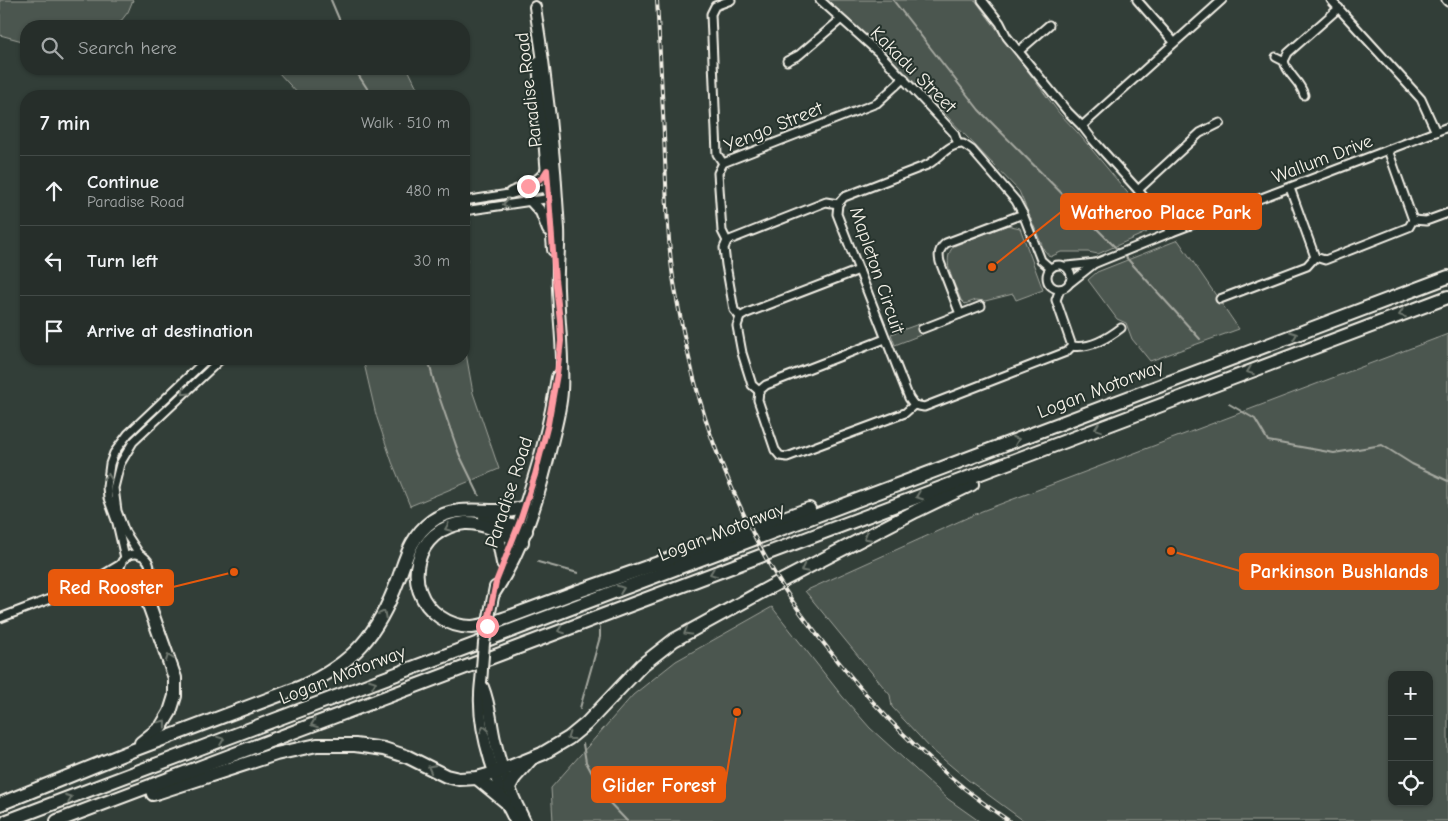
<!DOCTYPE html>
<meta charset="utf-8">
<style>
:root{--surface:#262e2a;--page:#2e3632;--text:#f1f3f6;--muted:#a4a8a8;--line:#424a47}
body{margin:0;font-family:"Comic Neue",sans-serif;background:var(--page);color:var(--text)}
.controls{position:absolute;right:15px;bottom:15px;display:grid;overflow:hidden;border-radius:10px;box-shadow:0 1px 4px #0004}
.controls button{width:45px;height:45px;display:grid;place-items:center;padding:0;border:0;border-bottom:1px solid var(--line);background:var(--surface);color:var(--text);font:25px sans-serif}
.stop{position:absolute;width:15px;height:15px;margin:-11px;border:4px solid #ff9aa2;border-radius:50%;background:#fff}
.stop.end{background:#ff9aa2;border-color:#fff;box-shadow:0 1px 5px #0008}
.list{margin:0;padding:0;list-style:none}
h2{display:flex;justify-content:space-between;align-items:center;height:65px;margin:0;padding:0 20px;font-size:21px}
h2 small{font-size:16px;font-weight:400;color:var(--muted)}
.list li{display:grid;grid-template-columns:32px 1fr auto;gap:15px;align-items:center;box-sizing:border-box;height:70px;padding:0 20px;border-top:1px solid var(--line)}
.list b{display:block;font-size:19px;white-space:nowrap}
.list p{margin:0;font-size:16px;white-space:nowrap;color:var(--muted)}
.list em{font-size:16px;font-style:normal;color:var(--muted)}
.icon{flex:none;width:28px;height:28px;fill:none;stroke:currentColor;stroke-width:2;stroke-linecap:round;stroke-linejoin:round}
.map{position:relative;flex:none;width:1448px;height:821px;overflow:hidden}
.search{position:absolute;background:var(--surface);box-shadow:0 1px 4px #0004;left:20px;top:20px;width:450px;height:55px;display:flex;align-items:center;gap:12px;box-sizing:border-box;padding:0 18px;border-radius:20px;color:var(--muted);font-size:19px}
.panel{position:absolute;background:var(--surface);box-shadow:0 1px 4px #0004;left:20px;top:90px;width:450px;height:275px;border-radius:20px}
.map>svg:first-child{display:block}
</style>
<div class="map">
<svg width="1448" height="821" viewBox="0 0 1448 821">
<rect width="100%" height="100%" fill="#323e38"/>
<filter id="ink" filterUnits="userSpaceOnUse"><feTurbulence type="fractalNoise" baseFrequency=".02" numOctaves="2"/><feDisplacementMap in="SourceGraphic" scale="10" xChannelSelector="R" yChannelSelector="G"/><feConvolveMatrix kernelMatrix="1 2 1 2 8 2 1 2 1" color-interpolation-filters="sRGB"/></filter>
<g filter="url(#ink)">
<g fill="#4c564f" stroke="#a0a49c" fill-rule="evenodd">
<path d="M0 0H133L128 12 117 26H26V42L0 35Z"/>
<path d="M827 0H975L1059 113 1078 133 1151 221 1147 232 1098 254 1088 252H1061L1050 257 1044 250 1019 191 890 57Z"/>
<path d="M298 69H408L421 96H300L278 72Z"/>
<path d="M464 221H470L464 294Z"/>
<path d="M1007 225 1020 228 1043 290 1016 300 1013 294 985 301 976 300 965 304 961 300C955 284 940 260 954 246Z"/>
<path d="M1178 240 1239 329 1150 361 1132 339 1126 323 1117 319 1088 280 1097 272Z"/>
<path d="M919 324 923 334 895 345 891 334Z"/>
<path d="M1448 334V821H1024L968 780 931 749 892 707 890 695 805 591 982 511ZM1392 675H1429V802H1392Z"/>
<path d="M464 342 473 393 499 469 410 506 392 462 376 415 363 359H464Z"/>
<path d="M772 607 842 696 870 728 948 799 979 821H553L551 788 633 695 676 661Z"/>
</g>
<g fill="none" stroke-linecap="round" stroke-linejoin="round">
<g stroke="#a6a9a1" stroke-width="2">
<path d="M331 0 342 26"/>
<path d="M893 0 979 110 1119 251"/>
<path d="M356 69 359 76 372 96"/>
<path d="M1123 254 1200 339"/>
<path d="M428 359 434 382 459 454 479 495"/>
<path d="M1229 404 1255 419 1268 441 1334 453 1382 445 1412 464 1448 481"/>
<path d="M538 562 578 573"/>
<path d="M580 708 600 637V627"/>
<path d="M583 744 586 762 606 799 627 821"/>
</g>
<g stroke="#f4f1e8" stroke-width="11">
<g id="street">
<path d="M820 0 879 53 954 133 958 144"/>
<path d="M982 0 1000 23 1007 37 1068 112 1082 126 1092 139 1138 190 1172 232"/>
<path d="M1137 0 1174 42"/>
<path d="M1331 0 1421 99 1436 132"/>
<path d="M1446 0 1448 2"/>
<path d="M1019 51 1049 25"/>
<path d="M1276 57 1284 61C1287 75 1300 80 1304 95"/>
<path d="M787 61 799 55 840 20"/>
<path d="M1284 61 1288 53 1339 8"/>
<path d="M1082 126 1222 0"/>
<path d="M723 163 717 154 711 14 715 6 731 0"/>
<path d="M1290 188 1315 257 1325 260 1409 227 1413 220 1388 150"/>
<path d="M1138 190 1200 133 1220 123"/>
<path d="M464 201 552 187"/>
<path d="M464 211 552 198"/>
<path d="M1413 220 1426 221 1448 213"/>
<path d="M727 241 722 231 718 173 723 163 877 103 904 78"/>
<circle cx="1059" cy="277" r="12"/>
<path d="M1067 266 1096 263 1172 232 1448 127"/>
<path d="M1050 268 1041 260 1023 214 1016 201 972 150 963 144C949 143 939 159 927 165L844 197 838 204 837 214 909 398 914 405 924 407 1066 352 1072 346 1056 300 1060 289"/>
<path d="M1071 282 1095 263"/>
<path d="M1220 299 1307 266 1315 257"/>
<path d="M960 314 940 262C938 254 939 249 946 243L1023 214"/>
<path d="M740 317 734 310 726 265 724 248 727 241 826 202 838 204"/>
<path d="M922 329 981 306"/>
<path d="M885 339 766 385 759 391 758 400 775 450 780 456 787 457 905 413 914 405"/>
<path d="M1072 346C1089 349 1108 338 1121 328"/>
<path d="M759 391 752 385 742 353 737 326 740 317 747 313 859 270"/>
<circle cx="135" cy="569" r="15"/>
<path d="M140 555 125 532 117 511 114 488 120 464 133 442 221 359"/>
<path d="M125 558 117 523 108 498 107 487 110 464 114 453 128 434 207 359"/>
<path d="M89 585 126 580"/>
<path d="M0 618 84 586 121 564"/>
</g>
</g>
<g stroke="#f4f1e8" stroke-width="14">
<g id="secondary">
<path d="M538 63 553 250"/>
<path d="M511 193C525 187 539 183 547 170"/>
<path d="M531 201 541 212 548 230"/>
<path d="M503 564C527 504 547 441 557 377"/>
<path d="M494 594C524 549 540 495 552 443 556 426 561 409 562 391 564 357 559 323 558 289 557 269 560 249 559 229 555 155 547 81 535 7"/>
<path d="M490 612 495 587"/>
<path d="M482 668C482 677 480 686 480 695 478 733 497 788 515 821"/>
<path d="M483 687C490 704 491 722 495 740 501 769 512 796 525 821"/>
</g>
</g>
<g stroke="#f4f1e8" stroke-width="16">
<g id="highway">
<path d="M485 514V517L526 531"/>
<path d="M495 530 498 536 503 563"/>
<path d="M522 542C505 534 484 522 465 523 415 527 399 589 440 617 450 624 460 627 472 627 484 626 497 621 509 617 531 609 554 600 576 592 654 565 731 537 809 509"/>
<path d="M131 583 139 588 148 602 175 678V696L170 712 161 727 141 743"/>
<path d="M477 778 505 801"/>
<path d="M509 787 514 778 530 760"/>
<path d="M153 794 276 754 317 745H355L384 749 408 757 446 776 459 779 477 778 495 773 542 754 569 738 586 724 642 665 674 640 785 579 916 511 972 484"/>
<path d="M0 804 131 751 301 687C354 663 378 634 398 580 406 558 411 536 432 521 460 501 494 518 525 507"/>
<path d="M7 821 1448 277"/>
<path d="M57 821 1448 297"/>
</g>
</g>
<use href="#street" stroke="#26332d" stroke-width="7"/>
<use href="#secondary" stroke="#26332d" stroke-width="10"/>
<use href="#highway" stroke="#26332d" stroke-width="12"/>
<g stroke="#f4f1e8" stroke-width="4">
<path id="rail" d="M657 0C660 53 663 106 665 160 667 199 667 238 673 277 683 337 696 398 718 455 734 494 751 533 772 569 791 602 814 632 838 661 887 722 943 777 1009 821"/>
</g>
<use href="#rail" stroke="#26332d" stroke-width="2" stroke-dasharray="5.5" stroke-linecap="butt"/>
<g stroke="#f4f1e8" stroke-width="14" stroke-linecap="butt">
<path id="secondary-bridge" d="M482 668 484 643 490 612"/>
</g>
<use href="#secondary-bridge" stroke="#26332d" stroke-width="10"/>
</g>
<defs><path id="oneway-chevron" d="M-2-3.5L2.5 0L-2 3.5" fill="none" stroke-width="1.6" stroke-linecap="round" stroke-linejoin="round" transform="scale(1.25)"/></defs>
<g stroke="#6e766e">
<use href="#oneway-chevron" transform="translate(506 204) rotate(171)"/>
<use href="#oneway-chevron" transform="translate(1402 314) rotate(159)"/>
<use href="#oneway-chevron" transform="translate(1294 335) rotate(-21)"/>
<use href="#oneway-chevron" transform="translate(1250 371) rotate(159)"/>
<use href="#oneway-chevron" transform="translate(185 392) rotate(136)"/>
<use href="#oneway-chevron" transform="translate(1098 428) rotate(159)"/>
<use href="#oneway-chevron" transform="translate(1016 440) rotate(-21)"/>
<use href="#oneway-chevron" transform="translate(108 477) rotate(-83)"/>
<use href="#oneway-chevron" transform="translate(919 496) rotate(159)"/>
<use href="#oneway-chevron" transform="translate(448 528) rotate(157)"/>
<use href="#oneway-chevron" transform="translate(867 537) rotate(152)"/>
<use href="#oneway-chevron" transform="translate(804 569) rotate(153)"/>
<use href="#oneway-chevron" transform="translate(713 573) rotate(159)"/>
<use href="#oneway-chevron" transform="translate(621 589) rotate(-21)"/>
<use href="#oneway-chevron" transform="translate(383 614) rotate(-62)"/>
<use href="#oneway-chevron" transform="translate(561 630) rotate(159)"/>
<use href="#oneway-chevron" transform="translate(687 632) rotate(150)"/>
<use href="#oneway-chevron" transform="translate(169 658) rotate(-110)"/>
<use href="#oneway-chevron" transform="translate(373 683) rotate(-21)"/>
<use href="#oneway-chevron" transform="translate(163 723) rotate(-53)"/>
<use href="#oneway-chevron" transform="translate(314 724) rotate(159)"/>
<use href="#oneway-chevron" transform="translate(484 729) rotate(-101)"/>
<use href="#oneway-chevron" transform="translate(570 737) rotate(144)"/>
<use href="#oneway-chevron" transform="translate(221 740) rotate(-21)"/>
<use href="#oneway-chevron" transform="translate(431 768) rotate(-152)"/>
<use href="#oneway-chevron" transform="translate(69 798) rotate(-21)"/>
</g>
</g>
<g fill="none" stroke-linecap="round" stroke-linejoin="round" filter="url(#ink)">
<path stroke="#ff9aa2" stroke-width="6" d="M487 626 496 582 520 521 535 475 548 424 557 374 561 341 560 320 555 279 547 170 542 178 528 186"/>
</g>
<g text-anchor="middle" stroke-width="4" stroke-linejoin="round" paint-order="stroke">
<g font-size="19" fill="#f4f1e8" stroke="#26332d">
<text transform="translate(914 69) rotate(45)" y="7">Kakadu Street</text>
<text transform="translate(528 90) rotate(-97)" y="7">Paradise Road</text>
<text transform="translate(773 126) rotate(-22)" y="7">Yengo Street</text>
<text transform="translate(1322 158) rotate(-21)" y="7">Wallum Drive</text>
<text transform="translate(878 270) rotate(71)" y="7">Mapleton Circuit</text>
<text transform="translate(1100 388) rotate(-21)" y="7">Logan Motorway</text>
<text transform="translate(508 492) rotate(-72)" y="7">Paradise Road</text>
<text transform="translate(721 531) rotate(-21)" y="7">Logan Motorway</text>
<text transform="translate(342 674) rotate(-21)" y="7">Logan Motorway</text>
</g>
</g>
<path fill="none" stroke="#e8590c" stroke-width="2" d="M992 267L1061 212M1171 551L1240 571M234 572L173 587M737 712L725 785"/>
<g fill="#e8590c" stroke="#26332d" stroke-width="2">
<circle cx="992" cy="267" r="5"/>
<circle cx="1171" cy="551" r="5"/>
<circle cx="234" cy="572" r="5"/>
<circle cx="737" cy="712" r="5"/>
</g>
<g fill="#e8590c" stroke="#e8590c" stroke-width="2">
<rect x="1061" y="194" width="200" height="35" rx="5"/>
<rect x="1240" y="554" width="198" height="35" rx="5"/>
<rect x="49" y="570" width="124" height="35" rx="5"/>
<rect x="592" y="767" width="133" height="35" rx="5"/>
</g>
<g font-size="20" text-anchor="middle" font-weight="bold" fill="#fff">
<text x="1161" y="219">Watheroo Place Park</text>
<text x="1339" y="578">Parkinson Bushlands</text>
<text x="111" y="594">Red Rooster</text>
<text x="659" y="792">Glider Forest</text>
</g>
</svg>
<div class="controls">
<button>+</button>
<button>−</button>
<button><svg class="icon" aria-label="locate" viewBox="0 0 24 24"><circle cx="12" cy="12" r="6"/><path d="M12 2v4M12 18v4M2 12h4M18 12h4"/></svg></button>
</div>
<div class="stop" style="left:487px;top:626px"></div>
<div class="stop end" style="left:528px;top:186px"></div>
<div class="search"><svg class="icon" aria-label="search" viewBox="0 0 24 24"><circle cx="10" cy="10" r="6"/><path d="M15 15l6 6"/></svg>Search here</div>
<section class="panel">
<h2>7 min<small>Walk · 510 m</small></h2>
<ul class="list">
<li><svg class="icon" aria-label="ahead" viewBox="0 0 24 24"><path d="M12 20V5M6 11l6-6 6 6"/></svg><div><b>Continue</b><p>Paradise Road</p></div><em>480 m</em></li>
<li><svg class="icon" aria-label="left" viewBox="0 0 24 24"><path d="M17 20v-9H6M10 6l-5 5 5 5"/></svg><div><b>Turn left</b></div><em>30 m</em></li>
<li><svg class="icon" aria-label="arrive" viewBox="0 0 24 24"><path d="M6 21V4h12l-3 4 3 4H6"/></svg><div><b>Arrive at destination</b></div></li>
</ul>
</section>
</div>
